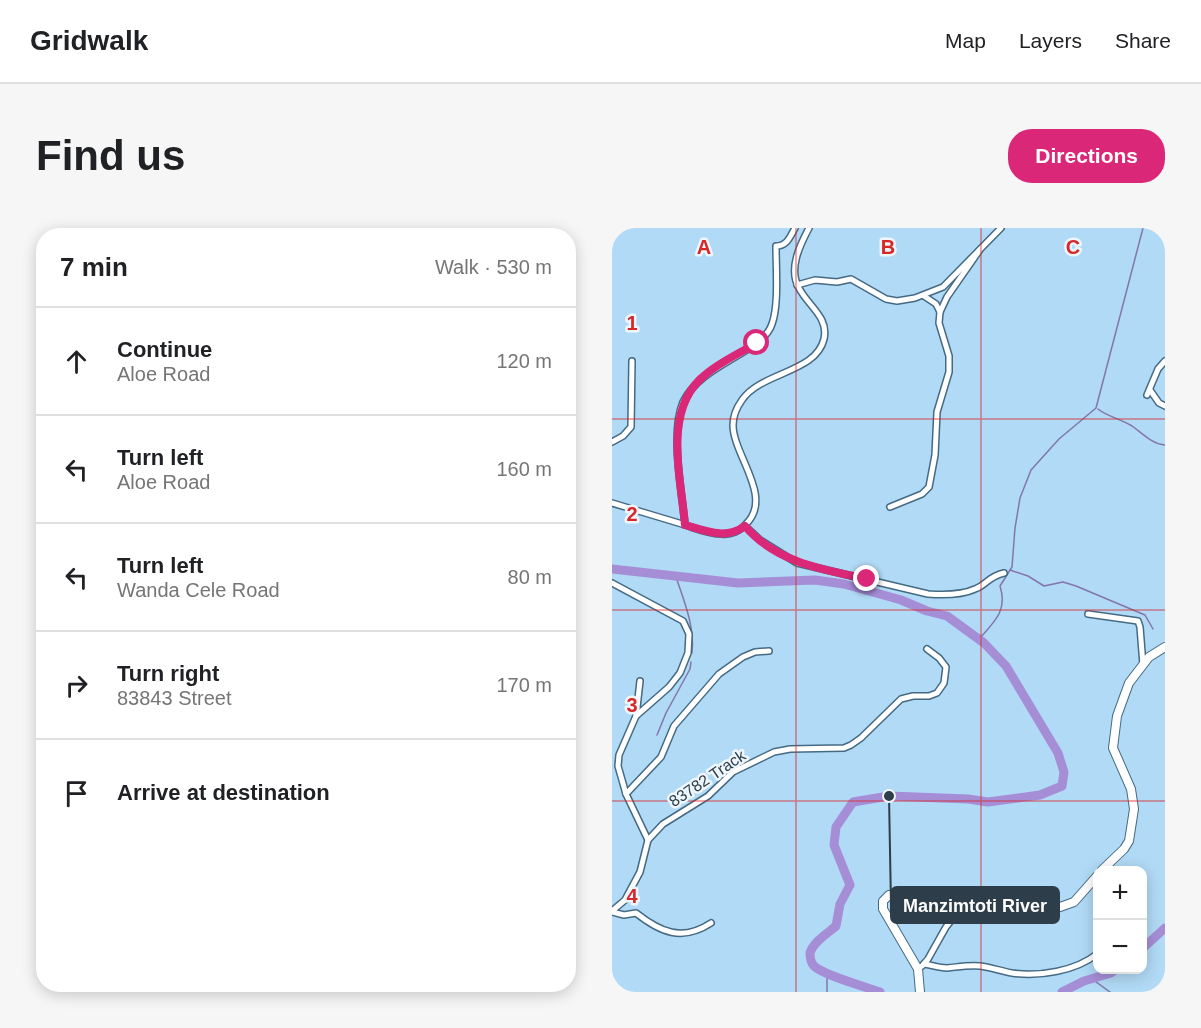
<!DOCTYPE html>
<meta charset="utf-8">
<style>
:root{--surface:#fff;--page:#f6f6f6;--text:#202124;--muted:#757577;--line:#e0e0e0;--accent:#db2777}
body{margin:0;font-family:Arial,sans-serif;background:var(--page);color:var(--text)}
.controls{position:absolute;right:18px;bottom:18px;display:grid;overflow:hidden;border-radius:12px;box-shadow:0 3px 15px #0003}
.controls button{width:54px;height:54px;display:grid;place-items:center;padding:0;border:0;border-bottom:2px solid var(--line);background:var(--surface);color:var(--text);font:30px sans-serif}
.stop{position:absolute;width:18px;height:18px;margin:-14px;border:4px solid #db2777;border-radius:50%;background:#fff}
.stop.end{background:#db2777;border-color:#fff;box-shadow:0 2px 6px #0008}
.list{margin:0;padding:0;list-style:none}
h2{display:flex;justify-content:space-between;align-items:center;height:78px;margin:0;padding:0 24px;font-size:26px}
h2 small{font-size:20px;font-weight:400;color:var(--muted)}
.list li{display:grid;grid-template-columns:39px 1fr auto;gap:18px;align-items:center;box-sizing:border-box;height:108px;padding:0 24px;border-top:2px solid var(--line)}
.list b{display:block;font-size:22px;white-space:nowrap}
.list p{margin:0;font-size:20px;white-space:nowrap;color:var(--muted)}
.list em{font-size:20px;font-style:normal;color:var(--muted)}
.icon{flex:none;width:33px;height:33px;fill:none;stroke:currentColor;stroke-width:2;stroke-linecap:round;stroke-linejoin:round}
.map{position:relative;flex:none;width:553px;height:764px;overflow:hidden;border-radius:24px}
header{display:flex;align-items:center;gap:36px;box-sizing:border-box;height:84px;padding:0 30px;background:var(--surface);border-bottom:2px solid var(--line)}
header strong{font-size:28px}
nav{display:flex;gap:33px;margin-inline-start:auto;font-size:21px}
.intro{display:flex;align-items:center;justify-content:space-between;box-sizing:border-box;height:144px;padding:0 36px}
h1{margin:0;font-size:42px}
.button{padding:15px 27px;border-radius:24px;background:var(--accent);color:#fff;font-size:21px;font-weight:700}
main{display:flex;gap:36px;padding:0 36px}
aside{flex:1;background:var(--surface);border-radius:24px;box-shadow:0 3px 15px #0003}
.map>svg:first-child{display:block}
</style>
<header>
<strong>Gridwalk</strong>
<nav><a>Map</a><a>Layers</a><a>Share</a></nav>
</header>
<div class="intro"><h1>Find us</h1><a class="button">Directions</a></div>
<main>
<aside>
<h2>7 min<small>Walk · 530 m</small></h2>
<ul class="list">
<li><svg class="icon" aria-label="ahead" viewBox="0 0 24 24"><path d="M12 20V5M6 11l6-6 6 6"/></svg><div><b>Continue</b><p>Aloe Road</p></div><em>120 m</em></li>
<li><svg class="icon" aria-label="left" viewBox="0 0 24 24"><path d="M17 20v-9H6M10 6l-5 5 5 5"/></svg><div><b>Turn left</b><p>Aloe Road</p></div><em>160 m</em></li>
<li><svg class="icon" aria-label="left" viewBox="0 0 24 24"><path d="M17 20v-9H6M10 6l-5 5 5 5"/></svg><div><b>Turn left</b><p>Wanda Cele Road</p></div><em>80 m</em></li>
<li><svg class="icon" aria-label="right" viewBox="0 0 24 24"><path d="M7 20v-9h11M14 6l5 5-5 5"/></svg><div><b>Turn right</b><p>83843 Street</p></div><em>170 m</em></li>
<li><svg class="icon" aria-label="arrive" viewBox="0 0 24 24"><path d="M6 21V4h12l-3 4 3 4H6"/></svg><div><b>Arrive at destination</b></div></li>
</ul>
</aside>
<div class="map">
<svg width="553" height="764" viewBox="0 0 553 764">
<rect width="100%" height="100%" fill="#b1daf6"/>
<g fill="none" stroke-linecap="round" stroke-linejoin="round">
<g stroke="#8276ac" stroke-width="1.5">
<path d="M486 181C496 189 509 191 520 198 530 205 540 216 553 217"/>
<path d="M398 342 416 348 432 358 451 354 464 358 533 387 541 401"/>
<path d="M64 349C72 373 83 399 80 425"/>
<path d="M367 411C382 394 396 383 388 358L400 339 403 300 408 270 419 242 447 211 484 180 531 0"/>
<path d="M45 507 54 485 78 441 79 434"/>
<path d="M215 745V764"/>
<path d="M480 751 498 764"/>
</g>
<g stroke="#a68ed7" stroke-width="9">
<path d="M0 341 126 355 203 352 232 356 289 372 315 383 335 388 372 415 394 438 446 525 452 544 450 558 428 567 376 574 356 571 277 568 241 574 224 599 222 617 238 657 228 676 224 698C216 705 201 714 198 725 198 729 199 735 202 738 211 747 254 759 268 764"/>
<path d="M530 721 553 700"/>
<path d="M450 764 472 753 499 745 503 742"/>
</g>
<g stroke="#456a83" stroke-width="8">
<g id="street">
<path d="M185 57 203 52 225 54 239 51 274 71 285 73 303 70 331 59 389 0"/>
<path d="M312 68 324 76 328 84"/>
<path d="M538 162 547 175 553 178"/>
<path d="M535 167 546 141 553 133"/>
<path d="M0 214 11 208 19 199 20 133"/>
<path d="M0 275C23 282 47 289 70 296 83 300 96 306 110 306 119 307 128 303 134 296 162 269 121 227 121 197 121 188 125 179 130 172 149 144 204 145 212 111 217 89 196 78 187 60 176 41 188 17 197 0"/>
<path d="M278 279 310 266 317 259 323 227 325 184 337 144V128L327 95 328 84 335 69 367 23"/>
<path d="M73 297C70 264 58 204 71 174 89 136 151 125 160 96 167 77 164 40 164 18 175 18 178 9 183 0"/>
<path d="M133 298 148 312 185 335 316 366C330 367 350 367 363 361 375 357 375 349 392 345"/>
<path d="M0 355 71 393 77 406 76 425 68 445 57 459 24 488"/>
<path d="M476 386 526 393 528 399 531 437"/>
<path d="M28 453 24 488 7 527 6 538 14 566 36 612"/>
<path d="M14 566 49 529 62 498 107 446 131 429 143 424 157 423"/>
<path d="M0 683 13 672 28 644 36 612 51 596 96 568 121 544 162 524 178 521 232 520 239 517 249 510 289 471 301 468H317L325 465 332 455 334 439 327 430 315 421"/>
<path d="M0 684 12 687 24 685C48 704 70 714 99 695"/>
<path d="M312 736C319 737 327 740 335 740 346 739 356 737 368 738 378 739 389 743 400 745 427 749 464 743 485 726"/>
<path d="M310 738 316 731 334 699 346 684"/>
</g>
</g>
<g stroke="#456a83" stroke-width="10">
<g id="secondary">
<path d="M490 642 512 621 517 613 522 581 519 561 501 520 505 488 517 455 537 429 553 419"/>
<path d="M308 764 306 741 271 681V673L277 667H284L298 680 328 681 348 684 375 676 392 674 422 675 448 679 462 674 485 648"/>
</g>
</g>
<use href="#street" stroke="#fff" stroke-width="5"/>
<use href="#secondary" stroke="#fff" stroke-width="8"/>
</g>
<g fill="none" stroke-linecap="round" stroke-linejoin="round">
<path stroke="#db2777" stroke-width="8" d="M145 115C128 125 108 134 93 147 50 181 69 249 73 297 94 303 114 312 133 298 163 334 211 342 255 351"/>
</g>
<path fill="none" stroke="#d62828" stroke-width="1.5" stroke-opacity="0.55" d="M184 0V764M369 0V764M0 191H553M0 382H553M0 573H553"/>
<g text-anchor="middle" stroke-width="5" stroke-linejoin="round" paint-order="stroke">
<g font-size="16" fill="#2d3d49" stroke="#eef6fc">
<text transform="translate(95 550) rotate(-34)" y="6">83782 Track</text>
</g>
</g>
<g font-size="20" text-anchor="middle" font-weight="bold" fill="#d62828" stroke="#eef6fc" stroke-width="5" stroke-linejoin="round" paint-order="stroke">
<text x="92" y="26">A</text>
<text x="276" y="26">B</text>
<text x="461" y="26">C</text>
<text x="20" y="102">1</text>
<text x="20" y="293">2</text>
<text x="20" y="484">3</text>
<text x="20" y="675">4</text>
</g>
<path fill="none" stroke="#2d3d49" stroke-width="2" d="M277 568L279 677"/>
<circle fill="#2d3d49" stroke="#eef6fc" stroke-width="2" cx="277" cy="568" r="6"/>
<rect fill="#2d3d49" stroke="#2d3d49" stroke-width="2" x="279" y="659" width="168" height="36" rx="6"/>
<g font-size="18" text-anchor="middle" font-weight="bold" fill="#fff">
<text x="363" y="684">Manzimtoti River</text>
</g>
</svg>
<div class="controls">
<button>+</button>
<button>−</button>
</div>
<div class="stop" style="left:145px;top:115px"></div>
<div class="stop end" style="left:255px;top:351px"></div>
</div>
</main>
